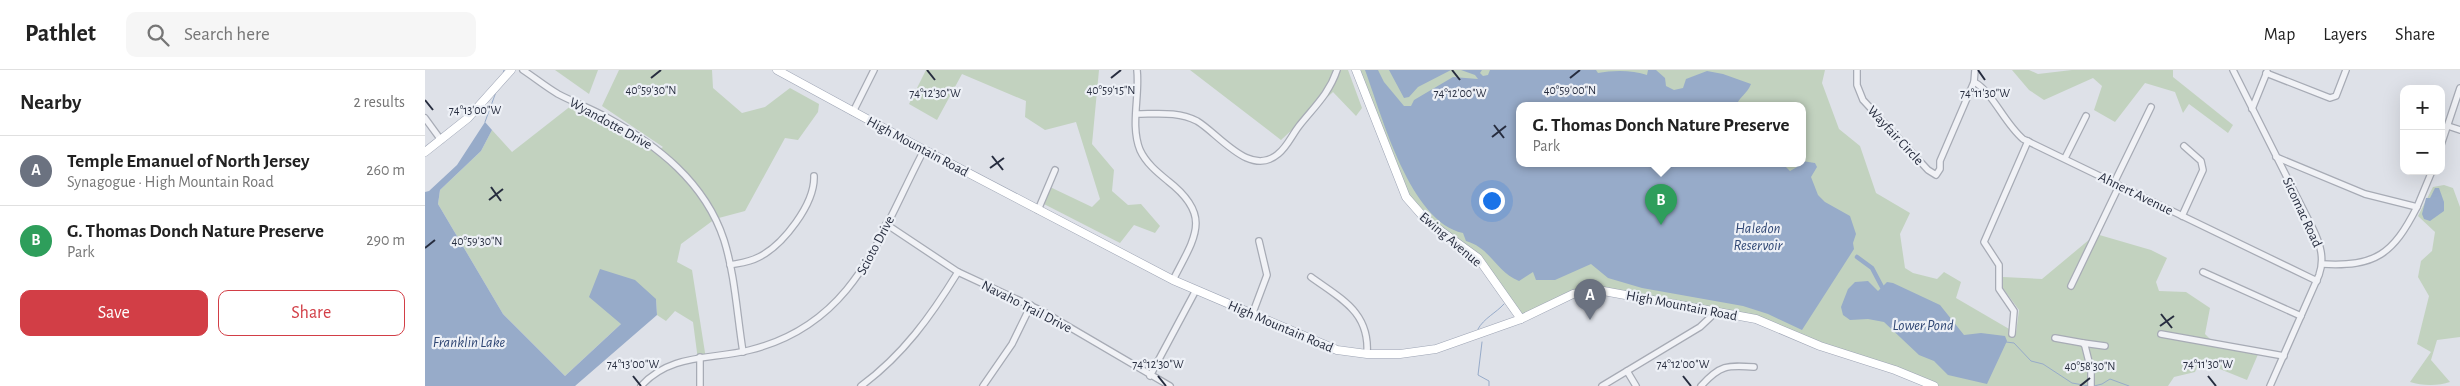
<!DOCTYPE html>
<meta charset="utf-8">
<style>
:root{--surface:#fff;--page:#f6f6f6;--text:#222;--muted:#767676;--line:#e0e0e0;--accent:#d23e46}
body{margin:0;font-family:"Alegreya Sans",sans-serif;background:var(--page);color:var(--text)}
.controls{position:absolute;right:15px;top:15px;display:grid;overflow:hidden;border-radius:10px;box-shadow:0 5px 20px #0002}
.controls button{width:45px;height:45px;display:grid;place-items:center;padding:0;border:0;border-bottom:1px solid var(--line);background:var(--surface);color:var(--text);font:25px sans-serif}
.you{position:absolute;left:1066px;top:130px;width:18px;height:18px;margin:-12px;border:4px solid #fff;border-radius:50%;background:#1a73e8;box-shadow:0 0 0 8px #1a73e833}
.badge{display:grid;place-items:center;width:32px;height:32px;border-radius:50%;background:var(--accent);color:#fff;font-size:16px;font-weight:700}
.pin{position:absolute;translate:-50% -41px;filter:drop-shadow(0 1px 2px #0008)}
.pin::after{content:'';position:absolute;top:26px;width:18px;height:15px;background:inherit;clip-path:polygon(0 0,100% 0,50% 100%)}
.popup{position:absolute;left:1091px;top:32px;width:290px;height:65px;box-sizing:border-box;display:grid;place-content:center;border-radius:10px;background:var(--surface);filter:drop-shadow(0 1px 4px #0005);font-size:16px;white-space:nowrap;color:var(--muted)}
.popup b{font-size:19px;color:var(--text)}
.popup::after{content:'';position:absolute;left:50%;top:100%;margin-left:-10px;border:10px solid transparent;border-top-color:var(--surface)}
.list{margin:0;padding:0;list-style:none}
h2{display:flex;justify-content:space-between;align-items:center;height:65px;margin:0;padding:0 20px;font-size:21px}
h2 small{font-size:16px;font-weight:400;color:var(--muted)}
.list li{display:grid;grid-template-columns:32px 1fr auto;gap:15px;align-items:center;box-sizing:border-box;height:70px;padding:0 20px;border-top:1px solid var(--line)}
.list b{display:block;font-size:19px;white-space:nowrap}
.list p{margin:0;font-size:16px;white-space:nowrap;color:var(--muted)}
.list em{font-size:16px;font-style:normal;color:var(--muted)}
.actions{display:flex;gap:10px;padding:15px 20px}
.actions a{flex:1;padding:11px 0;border:1px solid var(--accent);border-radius:10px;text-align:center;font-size:18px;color:var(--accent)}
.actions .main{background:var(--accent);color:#fff}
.icon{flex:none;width:28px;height:28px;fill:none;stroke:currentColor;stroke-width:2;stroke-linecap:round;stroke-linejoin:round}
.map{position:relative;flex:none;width:2035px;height:316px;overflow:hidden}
header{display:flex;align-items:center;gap:30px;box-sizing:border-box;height:70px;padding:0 25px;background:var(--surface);border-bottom:1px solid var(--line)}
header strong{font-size:24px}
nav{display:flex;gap:28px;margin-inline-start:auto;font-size:18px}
.search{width:350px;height:45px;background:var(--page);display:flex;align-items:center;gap:12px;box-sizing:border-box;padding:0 18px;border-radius:10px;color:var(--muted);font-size:19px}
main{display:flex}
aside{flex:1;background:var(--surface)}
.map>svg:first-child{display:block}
</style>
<header>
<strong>Pathlet</strong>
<div class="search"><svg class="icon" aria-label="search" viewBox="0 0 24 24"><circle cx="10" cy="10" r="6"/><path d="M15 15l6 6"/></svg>Search here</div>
<nav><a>Map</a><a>Layers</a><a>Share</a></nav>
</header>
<main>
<aside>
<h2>Nearby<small>2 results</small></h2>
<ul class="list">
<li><span class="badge" style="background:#6b7280">A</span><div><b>Temple Emanuel of North Jersey</b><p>Synagogue · High Mountain Road</p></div><em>260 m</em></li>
<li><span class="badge" style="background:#2e9e5b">B</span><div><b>G. Thomas Donch Nature Preserve</b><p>Park</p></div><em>290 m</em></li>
</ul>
<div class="actions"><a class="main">Save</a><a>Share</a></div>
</aside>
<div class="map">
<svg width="2035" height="316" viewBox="0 0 2035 316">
<rect width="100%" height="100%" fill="#dee1e8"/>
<g fill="#c2d2bf" fill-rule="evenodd">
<path d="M130 0H173L164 24Z"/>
<path d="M194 0H287L288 18 317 43 340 37 365 18 394 34 393 42 373 70 360 68 320 141 290 149 256 174 252 192 267 200 281 289 273 290 268 252 250 241 241 251 232 245 231 229 197 253 140 306 78 244 13 134 15 120 56 81 67 60 87 82 147 35 230 82 238 77 177 36Z"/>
<path d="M501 0H674L667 74 689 100 687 121 703 135 716 134 735 156 730 163 709 155 695 173 617 133 625 117 667 137 675 129 651 52 620 60 600 47 601 31 537 4 512 50 484 34Z"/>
<path d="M765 0H923L937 38 931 46 908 22 856 70Z"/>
<path d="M931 0H1400L1397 13 1414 59 1435 76 1451 123 1485 143 1475 164 1480 198 1488 203 1512 209 1519 202 1536 212 1531 228 1591 263 1594 240 1577 217 1578 207 1617 209 1671 164 1726 180 1742 188 1731 212 1734 221 1761 222 1785 238 1780 264 1788 272 1834 282 1822 310 1775 291 1770 302 1749 307 1743 316H1509L1350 256 1165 220 1096 249 1058 194 986 134ZM1095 36H1377V94H1095Z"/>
<path d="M1587 0H1604L1613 4 1647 0H1748V7L1808 55 1803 63 1764 34 1758 43 1750 22 1720 13 1690 52 1669 40 1677 16 1668 8 1619 30 1604 20Z"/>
<path d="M2019 115 2028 118 2035 137V267L2012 270 2006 290 2025 312C2014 316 1997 316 1985 312L2006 282 1992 274 2004 226 1993 207 1996 191 2007 181 2010 162 1993 146 2008 117Z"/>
</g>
<g fill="#97abc9">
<path d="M940 0H953L959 12 979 36H986L989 30 1028 7 1053 9 1050 5 1036 0H1057L1055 3 1058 6 1063 5 1065 0H1171L1173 3C1188 0 1208 0 1222 5L1223 0H1231L1240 8 1241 16 1249 20 1258 18 1261 9 1282 1 1298 4 1326 14C1322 24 1314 27 1311 36H1095V94H1358L1365 101 1372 97 1373 94H1377V91L1390 93 1392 97 1386 107 1393 125 1400 132 1425 146 1431 164 1428 173 1429 179 1377 260 1343 244 1318 236 1217 218 1183 208 1166 194 1130 210H1111L1108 202 1094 211C1071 202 1066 178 1041 171L1038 163C985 152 957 46 940 0Z"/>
<path d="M964 0H1026L993 17 984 27 979 28Z"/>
<path d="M60 52 67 60 56 81 15 120 13 134 78 244 140 306 196 254 164 227 175 199 210 210 231 229 232 245 150 316H0V122L4 121 32 95Z"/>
<path d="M2010 118H2014L2019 132V141L2005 151 1999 149 1997 144 2001 128H2005Z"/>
<path d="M1443 211 1453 221 1462 212 1468 213 1515 235 1539 265 1556 263 1580 266 1582 271 1562 314 1523 305 1509 291 1494 285 1459 252 1443 249 1425 250 1418 245 1416 237 1423 219 1430 212Z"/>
</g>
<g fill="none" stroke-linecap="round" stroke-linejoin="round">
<g stroke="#97abc9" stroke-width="1">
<path d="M78 4 79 0"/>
<path d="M60 52 71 22"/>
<path d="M1053 259C1059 248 1071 243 1079 234"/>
<path d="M1057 272 1053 305 1064 311V316"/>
<path d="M1581 272 1589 273 1606 291 1618 294 1647 313 1664 316"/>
<path d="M1669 316 1677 314 1685 309 1704 316"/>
</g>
<path stroke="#97abc9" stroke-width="4.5" d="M1432 187 1447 198 1457 217"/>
<g stroke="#a7abb5" stroke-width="8">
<g id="minor">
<path d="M98 0C110 8 121 17 133 24 148 32 165 38 181 47 232 75 280 112 299 170 310 205 312 245 318 282"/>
<path d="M712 0C715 26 705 55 715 80 721 93 732 102 743 111 788 146 770 167 748 210"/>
<path d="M1432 0V15L1438 30 1503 100 1511 105 1515 99V91L1549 12 1550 0"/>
<path d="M1808 0 1888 159C1895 174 1900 188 1894 205L1845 316"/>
<path d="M1841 3 1905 28 1911 26 1921 0"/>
<path d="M1549 12C1567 21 1579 53 1598 69L1892 211"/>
<path d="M1827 39 1842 2"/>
<path d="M428 42 449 0"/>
<path d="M711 44C732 44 753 41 772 51 794 64 825 108 853 84 862 77 867 65 874 56 889 37 904 24 912 0"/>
<path d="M0 48 16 70"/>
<path d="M2023 56 2035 60"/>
<path d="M2016 75 2035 18"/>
<path d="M1851 87 1940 124 1992 137 2007 101"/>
<path d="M1640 88 1661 46"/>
<path d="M1689 113 1726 37"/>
<path d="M613 140 630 100"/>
<path d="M1757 146 1778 100 1776 91 1759 76"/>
<path d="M461 154 533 202 617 241 745 316"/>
<path d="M1897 194C1951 197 1968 184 1992 137"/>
<path d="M305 195C315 193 325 192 334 187 358 175 390 134 389 106"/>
<path d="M1778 202 1876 246"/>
<path d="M886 207C916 229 945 242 942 284"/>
<path d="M1646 216 1694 116"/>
<path d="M827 245 842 205 834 171"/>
<path d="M1587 264 1589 241 1574 219V195L1559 172 1603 71"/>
<path d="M1736 264 1859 286"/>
<path d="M1630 268 1658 273 1660 276 1666 300V316"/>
<path d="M1658 273 1680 276"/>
<path d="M275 287V316"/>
<path d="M1202 301 1211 316"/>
<path d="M725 306 771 220"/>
<path d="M216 316C246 283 286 290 325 280 430 254 454 166 499 80"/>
<path d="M436 316C478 285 506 246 533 202"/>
<path d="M558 316 587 274 606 235"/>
<path d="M1177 316 1275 257 1292 241"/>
<path d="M1276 316C1295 295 1302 295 1329 297"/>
</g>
</g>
<g stroke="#9da4b4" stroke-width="9">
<g id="major">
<path d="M352 0 488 74 748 210 912 280 942 284H975L1011 279 1096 249 1148 224 1173 220 1331 249 1395 276 1470 300 1509 316"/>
<path d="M931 0 981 127 1002 151 1053 188 1096 249"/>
<path d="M0 82 43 48 86 0"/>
</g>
</g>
<use href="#minor" stroke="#f1f2f6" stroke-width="5.5"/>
<use href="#major" stroke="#fff" stroke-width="8"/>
</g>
<path fill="none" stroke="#272d3f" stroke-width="2" d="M502 0 510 10M1027 0 1035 10M1553 0 1560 10M226 8 236 0M686 8 696 0M1145 8 1155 0M0 30 8 40M1069 55 1079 68M1067 67 1081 56M567 86 578 100M565 98 579 88M66 117 76 131M64 130 78 119M0 178 10 170M1736 244 1747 258M1735 256 1749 246M208 306 216 316M733 306 741 316M1258 306 1266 316M1783 306 1791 316M1655 316 1665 308"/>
<g text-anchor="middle" stroke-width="4.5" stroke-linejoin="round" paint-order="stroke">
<g font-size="14" fill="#272d3f" stroke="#edf0f6">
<text transform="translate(186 53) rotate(29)" y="5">Wyandotte Drive</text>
<text transform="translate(1471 65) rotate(47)" y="5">Wayfair Circle</text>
<text transform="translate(493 76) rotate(28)" y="5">High Mountain Road</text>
<text transform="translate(1711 123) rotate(26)" y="5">Ahnert Avenue</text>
<text transform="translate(1878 142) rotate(65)" y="5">Sicomac Road</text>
<text transform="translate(1026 169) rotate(40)" y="5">Ewing Avenue</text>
<text transform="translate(450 175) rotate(-62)" y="5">Scioto Drive</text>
<text transform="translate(1257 235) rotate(11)" y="5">High Mountain Road</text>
<text transform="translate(602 236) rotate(27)" y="5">Navaho Trail Drive</text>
<text transform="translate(856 256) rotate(23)" y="5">High Mountain Road</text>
</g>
<g font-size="15" font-style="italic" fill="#304774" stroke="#edf0f6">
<text x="1333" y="163">Haledon<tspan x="1333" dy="17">Reservoir</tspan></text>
<text x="1498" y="260">Lower Pond</text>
<text x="44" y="277">Franklin Lake</text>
</g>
</g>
<g font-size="12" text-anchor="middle" fill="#272d3f" stroke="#edf0f6" stroke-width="4.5" stroke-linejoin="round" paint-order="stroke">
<text x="1145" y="24">40°59'00"N</text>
<text x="226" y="24">40°59'30"N</text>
<text x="686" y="24">40°59'15"N</text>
<text x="510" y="27">74°12'30"W</text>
<text x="1035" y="27">74°12'00"W</text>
<text x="1560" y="27">74°11'30"W</text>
<text x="50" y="44">74°13'00"W</text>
<text x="52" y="175">40°59'30"N</text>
<text x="208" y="298">74°13'00"W</text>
<text x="733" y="298">74°12'30"W</text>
<text x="1258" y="298">74°12'00"W</text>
<text x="1783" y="298">74°11'30"W</text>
<text x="1665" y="300">40°58'30"N</text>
</g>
</svg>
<div class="controls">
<button>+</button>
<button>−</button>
</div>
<div class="you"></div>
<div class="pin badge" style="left:1165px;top:250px;background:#6b7280">A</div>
<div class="pin badge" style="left:1236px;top:155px;background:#2e9e5b">B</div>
<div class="popup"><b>G. Thomas Donch Nature Preserve</b>Park</div>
</div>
</main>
